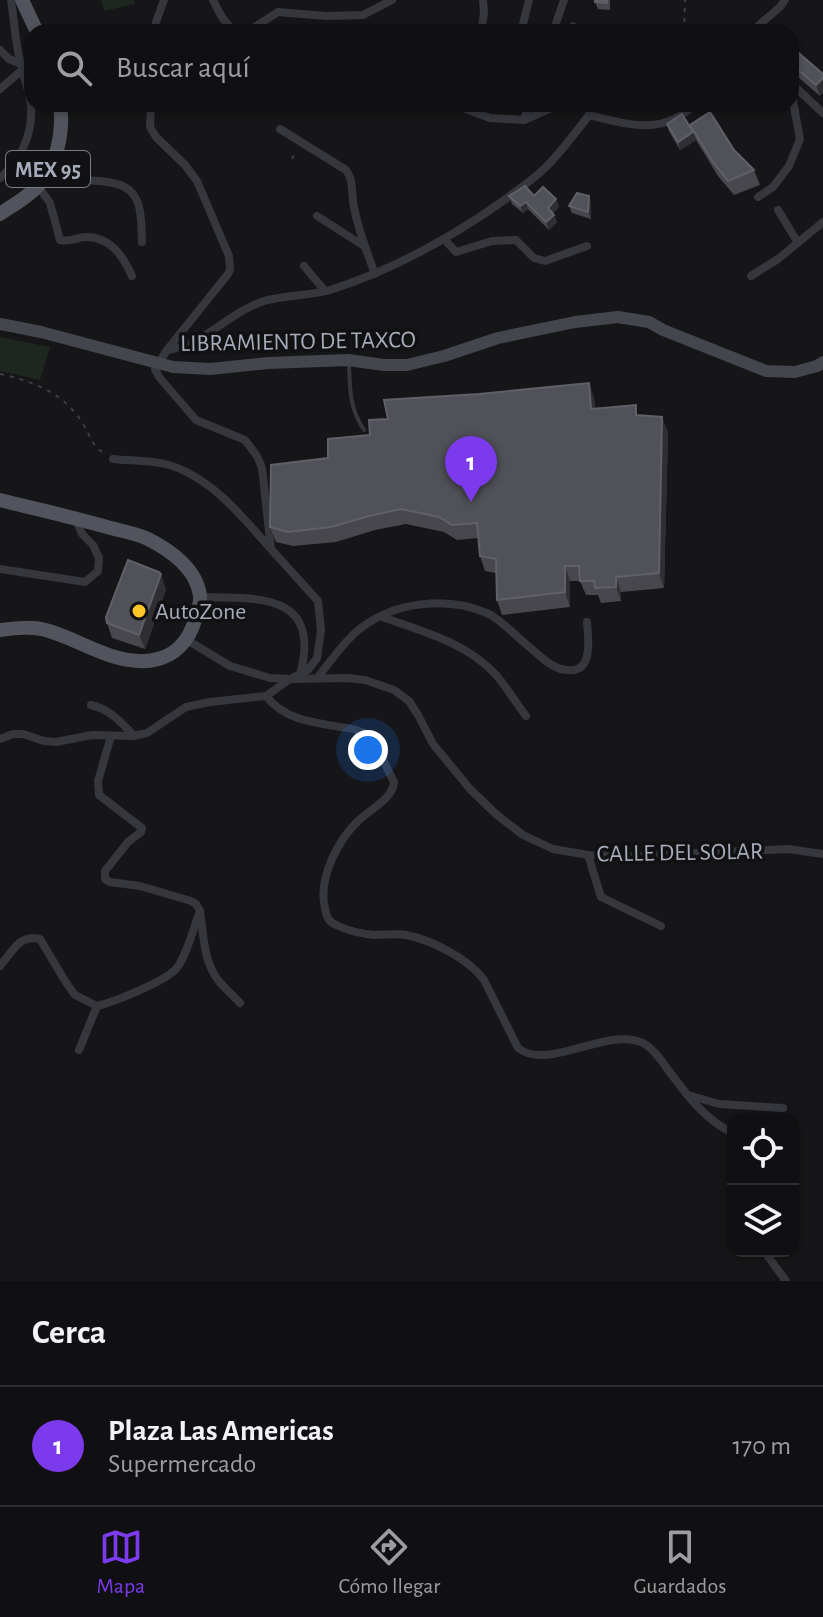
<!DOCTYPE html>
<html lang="es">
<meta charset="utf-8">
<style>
:root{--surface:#101012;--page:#19191b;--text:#f1f3f6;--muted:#9c9d9f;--line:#303032;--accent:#7c3aed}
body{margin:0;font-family:"Alegreya Sans",sans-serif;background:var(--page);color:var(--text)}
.controls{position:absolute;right:24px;bottom:24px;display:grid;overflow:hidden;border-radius:16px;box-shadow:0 2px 6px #0004}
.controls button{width:72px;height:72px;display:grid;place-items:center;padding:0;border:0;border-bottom:2px solid var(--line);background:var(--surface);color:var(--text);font:40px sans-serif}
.you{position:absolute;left:368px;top:750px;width:28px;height:28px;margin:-20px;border:6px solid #fff;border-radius:50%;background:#1a73e8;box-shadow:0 0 0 12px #1a73e833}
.badge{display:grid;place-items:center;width:52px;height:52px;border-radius:50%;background:var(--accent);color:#fff;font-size:26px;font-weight:700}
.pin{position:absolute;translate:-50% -66px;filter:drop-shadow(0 2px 4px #0008)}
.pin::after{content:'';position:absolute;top:42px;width:28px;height:24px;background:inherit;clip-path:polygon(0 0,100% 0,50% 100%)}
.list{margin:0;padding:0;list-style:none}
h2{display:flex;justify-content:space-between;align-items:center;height:104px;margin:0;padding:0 32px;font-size:34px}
h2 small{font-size:26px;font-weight:400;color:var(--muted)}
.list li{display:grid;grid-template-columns:52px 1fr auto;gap:24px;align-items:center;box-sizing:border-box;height:120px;padding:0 32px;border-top:2px solid var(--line)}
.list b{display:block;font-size:30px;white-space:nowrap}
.list p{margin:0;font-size:26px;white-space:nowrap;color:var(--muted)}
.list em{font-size:26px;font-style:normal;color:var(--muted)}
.icon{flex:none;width:44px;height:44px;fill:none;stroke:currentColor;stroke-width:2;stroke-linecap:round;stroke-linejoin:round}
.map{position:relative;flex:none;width:823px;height:1281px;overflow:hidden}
.search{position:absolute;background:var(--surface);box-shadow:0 2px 6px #0004;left:24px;right:24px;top:24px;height:88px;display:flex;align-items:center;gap:20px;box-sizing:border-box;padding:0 28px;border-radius:24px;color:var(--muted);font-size:30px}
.sheet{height:224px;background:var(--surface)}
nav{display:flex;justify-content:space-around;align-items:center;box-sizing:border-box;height:112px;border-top:2px solid var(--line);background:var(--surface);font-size:22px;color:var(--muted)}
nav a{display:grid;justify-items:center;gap:4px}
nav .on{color:var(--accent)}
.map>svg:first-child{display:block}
</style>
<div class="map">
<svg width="823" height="1281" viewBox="0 0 823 1281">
<rect width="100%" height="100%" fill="#161618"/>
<g fill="#1d271f">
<path d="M101 0H134L135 4 104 11Z"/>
<path d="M0 337 50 347 40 380 0 371Z"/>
</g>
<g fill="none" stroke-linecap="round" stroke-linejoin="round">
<g stroke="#3c3e45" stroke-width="2" stroke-dasharray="4 6" stroke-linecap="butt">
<path d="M684 32 685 0"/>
<path d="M292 159 296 150"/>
<path d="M0 374C32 381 61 392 80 419 90 433 90 445 105 454"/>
</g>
<path stroke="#36373d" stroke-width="4" d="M349 363C350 389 349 407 364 430"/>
<g stroke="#36373d" stroke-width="8">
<path d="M213 0C219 12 225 26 238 32"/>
<path d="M156 32V22L164 0"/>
<path d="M247 32 278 12 326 16 363 15 392 0"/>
<path d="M481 32 484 13 483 0"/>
<path d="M521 32 529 0"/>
<path d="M553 32 564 0"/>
<path d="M571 32 573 26"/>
<path d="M751 32 780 7 785 0"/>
<path d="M0 50 9 59 21 64"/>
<path d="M792 84 823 113"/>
<path d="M0 89 22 70"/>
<path d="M151 104 150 127 156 137 185 165 197 181 229 256 230 270 228 274 167 350"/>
<path d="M452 104 490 118 524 120 549 109 554 104"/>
<path d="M589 115C629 125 663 136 695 104"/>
<path d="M524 120 529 104"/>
<path d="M280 129 346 170C354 180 351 194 354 207 358 230 367 252 375 274"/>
<path d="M52 162C60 167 70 175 79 178 91 182 105 180 117 184 144 191 141 220 142 242"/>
<path d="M0 178C21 160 33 134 31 106 29 89 22 73 19 56 15 38 14 19 11 0"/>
<path d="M38 186 50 203 60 240C69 242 76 238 85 237 110 236 123 256 132 276"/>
<path d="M758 197 773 187 789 166 800 139 792 96 793 85"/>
<path d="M778 210 798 243"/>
<path d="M317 216 364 246"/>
<path d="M444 239 456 252 492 241 516 240 534 258 545 261 587 246"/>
<path d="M304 266 325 291"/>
<path d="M751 276 778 259 823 222"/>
<path d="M113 459C131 461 151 460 169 465 210 477 242 516 269 547"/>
<path d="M0 569 85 582 98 571 99 558 93 545 82 534 75 518"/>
<path d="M201 597C259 598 322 593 300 675"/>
<path d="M382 617C422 631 468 643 497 676 507 688 516 703 526 716"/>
<path d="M187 640 230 666 270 678 290 679 348 678 365 680 394 690 409 701 418 715 433 744 470 789 497 815 523 835 553 849 588 855 631 856 788 849 823 854"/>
<path d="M317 678C329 664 346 638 361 628 396 601 449 596 489 614 502 621 515 635 527 645 540 656 555 673 574 670 593 667 588 636 587 622"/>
<path d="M266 696C285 720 311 722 340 727 348 728 357 729 364 733 376 741 387 769 394 782 393 799 369 810 358 821 338 840 320 876 324 903 326 912 326 920 334 924 346 930 362 934 375 935 386 935 396 933 406 935 432 940 469 959 484 980L518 1048C548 1072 608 1026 643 1043 655 1049 664 1065 672 1075 689 1098 707 1121 733 1133"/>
<path d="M91 705C111 710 121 722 134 736"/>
<path d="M111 736 98 781 99 795 142 828 141 832 128 842 105 871V879L110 882 140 886 191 901 196 904 200 911"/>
<path d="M0 739 13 734H23L44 741 56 742 92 735 134 736 147 733 186 707 210 702 266 696 290 679 308 670 317 658 321 630 318 601 271 549 262 468 257 456 245 440 196 420 159 377 155 369 167 350C203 346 229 312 264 301 285 295 309 296 330 290 393 270 449 239 503 201 517 190 533 180 546 167 562 151 575 133 589 115"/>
<path d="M588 855 601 897 661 926"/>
<path d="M200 912C204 935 203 960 218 980 224 988 233 995 240 1003"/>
<path d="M0 966C13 951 19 934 40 939L65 981 75 995 97 1006C114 1002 164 982 176 969 186 958 194 926 200 911"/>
<path d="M79 1050 97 1006"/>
<path d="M688 1095 719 1104 783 1108"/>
<path d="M764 1251 786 1281"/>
</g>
<path stroke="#44464e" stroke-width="12" d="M0 324 41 332 173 367 210 369 268 363 348 360 384 365H407L444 356 498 338 575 322 618 317 649 322 663 330 766 371 795 372 817 366 823 362"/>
<g stroke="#52545d" stroke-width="14">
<path d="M22 0 37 32"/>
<path d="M0 214C12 206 26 198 36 188 57 167 64 132 60 104"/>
<path d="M0 500C36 509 72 517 107 527 121 531 136 533 148 539 170 550 197 569 200 596 201 603 197 613 195 620 189 640 176 656 154 660 117 667 83 641 49 631 33 626 16 628 0 630"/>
</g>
</g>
<g fill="#47474d">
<path d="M610 0V10L598 9 595 2Z"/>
<path d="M791 52 823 74 820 96 791 71Z"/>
<path d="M667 124 696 140 680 150 669 131Z"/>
<path d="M690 125 734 150 754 170 760 185 734 195 718 176 696 140Z"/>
<path d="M509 196H534L556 199 559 207 553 213 557 222 549 230 528 209 523 213 512 204Z"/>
<path d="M591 203V219L572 213 569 206Z"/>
<path d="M594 397 595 409 640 416 668 432 664 588 621 592V601L601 603 598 595H586L580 581H570V607L502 615 497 600 496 573 485 571 480 556 478 538 457 540 444 532 406 524 375 530 336 542 293 546 276 542 270 527 328 458 370 435 388 419Z"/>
<path d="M166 589 145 649 112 638 107 623Z"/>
</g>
<g fill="#2f2f33">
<path d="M823 78V93L820 96 816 85Z"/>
<path d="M693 132 696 140 680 150 678 142Z"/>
<path d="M589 196 591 203V219L588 212Z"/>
<path d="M556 199 559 207 551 216 548 208Z"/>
<path d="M526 202 528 209 523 213 520 206Z"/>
<path d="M554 215 557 222 549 230 546 222Z"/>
<path d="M589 383 594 397 596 424 591 409Z"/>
<path d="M662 417 668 432 664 588 659 573Z"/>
<path d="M565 566 570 581V607L565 592Z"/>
<path d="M161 574 166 589 145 649 139 635Z"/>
<path d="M616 577 621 592V601L616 587Z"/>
</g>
<g fill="#515259" stroke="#5f6068" stroke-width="2">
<path d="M595 0H607V3L595 2Z"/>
<path d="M794 49 823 74V78L816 85 791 64V52Z"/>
<path d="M710 112 734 150 754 170 728 181 713 162 690 125Z"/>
<path d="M682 114 693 132 678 142 667 124Z"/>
<path d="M525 186 534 196 543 187 556 199 548 208 554 215 546 222 526 202 520 206 509 196Z"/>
<path d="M577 193 589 196 588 212 569 206Z"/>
<path d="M589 383 591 409 636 405V415L662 417 659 573 616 577V587L595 588 594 581H580L579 566H565V592L497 600 496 559 480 556 477 523 452 525 439 517 401 509 369 516 331 527 288 532 270 527 271 465 328 458V439L370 435 369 420 388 419 384 400 479 394Z"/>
<path d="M128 560 159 572 161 574 139 635 107 623 106 617Z"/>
</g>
<circle fill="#ffc627" stroke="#111113" stroke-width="3" cx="139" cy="611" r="8"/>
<g text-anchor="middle" stroke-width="7" stroke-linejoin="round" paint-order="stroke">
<rect fill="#111113" stroke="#797d87" stroke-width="2" x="6" y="151" width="84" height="36" rx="6"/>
<g font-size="22" font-weight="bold" fill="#a6abb9">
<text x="48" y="177">MEX 95</text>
</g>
<g font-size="24" fill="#a6abb9" stroke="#111113">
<text transform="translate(298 341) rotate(-1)" y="8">LIBRAMIENTO DE TAXCO</text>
<text transform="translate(680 852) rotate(-1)" y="8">CALLE DEL SOLAR</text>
</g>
<g font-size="24" fill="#a6abb9" stroke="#111113" text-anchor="start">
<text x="155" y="619">AutoZone</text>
</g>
</g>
</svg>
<div class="controls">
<button><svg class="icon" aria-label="locate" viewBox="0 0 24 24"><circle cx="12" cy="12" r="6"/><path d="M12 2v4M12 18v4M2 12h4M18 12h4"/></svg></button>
<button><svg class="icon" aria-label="layers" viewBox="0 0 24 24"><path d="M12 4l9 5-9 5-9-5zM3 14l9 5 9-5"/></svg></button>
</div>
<div class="you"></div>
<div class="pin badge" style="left:471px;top:502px">1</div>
<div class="search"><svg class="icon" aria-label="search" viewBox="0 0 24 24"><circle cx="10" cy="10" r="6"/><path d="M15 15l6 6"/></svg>Buscar aquí</div>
</div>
<section class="sheet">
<h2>Cerca<small></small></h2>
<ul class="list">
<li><span class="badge">1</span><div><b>Plaza Las Americas</b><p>Supermercado</p></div><em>170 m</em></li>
</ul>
</section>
<nav>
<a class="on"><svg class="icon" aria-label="map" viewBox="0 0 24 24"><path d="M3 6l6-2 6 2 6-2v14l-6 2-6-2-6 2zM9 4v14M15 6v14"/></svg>Mapa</a>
<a><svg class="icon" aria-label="directions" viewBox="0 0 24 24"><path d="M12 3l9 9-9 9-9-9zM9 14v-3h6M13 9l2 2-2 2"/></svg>Cómo llegar</a>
<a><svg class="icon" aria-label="saved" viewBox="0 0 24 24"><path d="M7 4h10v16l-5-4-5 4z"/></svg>Guardados</a>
</nav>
